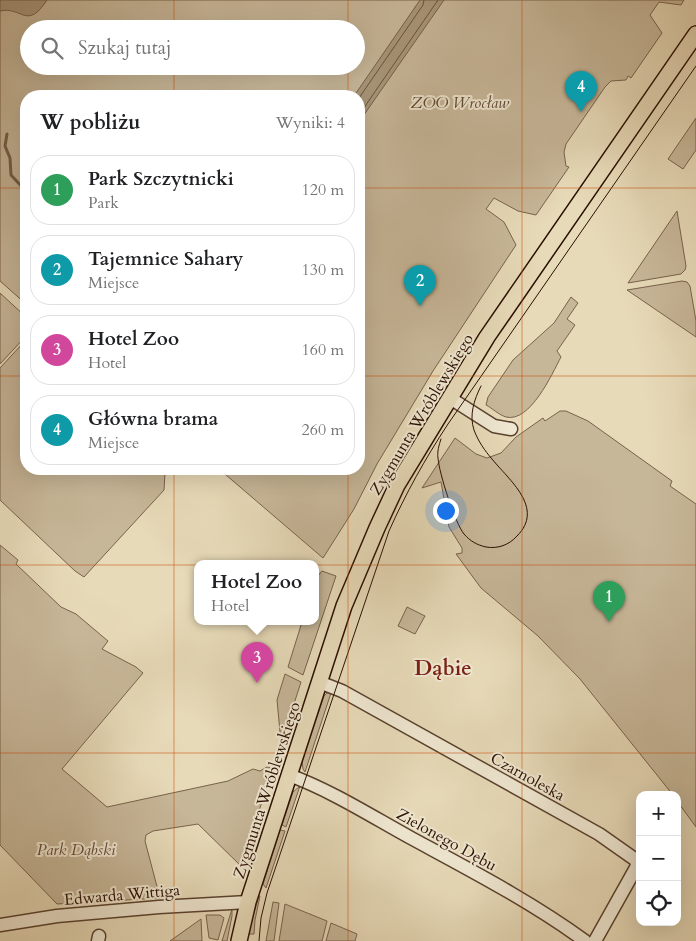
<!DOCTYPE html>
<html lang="pl">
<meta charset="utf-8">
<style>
:root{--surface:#fff;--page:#f6f6f6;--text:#202124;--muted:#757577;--line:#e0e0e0;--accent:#0f766e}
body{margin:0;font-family:Cardo,serif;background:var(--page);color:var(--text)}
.controls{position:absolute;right:15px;bottom:15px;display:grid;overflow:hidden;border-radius:10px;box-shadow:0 5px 20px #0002}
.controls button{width:45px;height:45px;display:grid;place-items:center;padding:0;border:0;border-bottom:1px solid var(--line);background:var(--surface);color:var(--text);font:25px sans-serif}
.you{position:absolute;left:445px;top:510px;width:18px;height:18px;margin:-12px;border:4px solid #fff;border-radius:50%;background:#1a73e8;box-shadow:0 0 0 8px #1a73e833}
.badge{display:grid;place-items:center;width:32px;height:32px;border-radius:50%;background:var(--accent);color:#fff;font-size:16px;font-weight:700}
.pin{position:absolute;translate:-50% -41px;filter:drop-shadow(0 1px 2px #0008)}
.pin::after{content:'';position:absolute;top:26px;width:18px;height:15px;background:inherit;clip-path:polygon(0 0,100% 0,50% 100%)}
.popup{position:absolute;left:194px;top:560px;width:125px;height:65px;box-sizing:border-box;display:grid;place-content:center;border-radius:10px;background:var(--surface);filter:drop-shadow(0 1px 4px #0005);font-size:16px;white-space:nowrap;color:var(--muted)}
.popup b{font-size:19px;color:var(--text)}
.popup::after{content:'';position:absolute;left:50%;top:100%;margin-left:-10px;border:10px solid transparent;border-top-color:var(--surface)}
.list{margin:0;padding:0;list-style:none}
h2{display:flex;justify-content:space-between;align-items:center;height:65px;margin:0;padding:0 20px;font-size:21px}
h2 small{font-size:16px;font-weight:400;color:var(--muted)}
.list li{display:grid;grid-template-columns:32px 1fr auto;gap:15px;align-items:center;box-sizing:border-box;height:70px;margin:0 10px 10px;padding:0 10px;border:1px solid var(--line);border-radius:20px}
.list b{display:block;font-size:19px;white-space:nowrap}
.list p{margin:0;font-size:16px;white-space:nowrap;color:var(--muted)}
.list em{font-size:16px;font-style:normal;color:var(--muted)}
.icon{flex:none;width:28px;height:28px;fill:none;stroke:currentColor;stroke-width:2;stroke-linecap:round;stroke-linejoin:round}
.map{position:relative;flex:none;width:696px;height:941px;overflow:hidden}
.search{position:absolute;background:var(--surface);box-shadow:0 5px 20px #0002;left:20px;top:20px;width:345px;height:55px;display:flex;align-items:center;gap:12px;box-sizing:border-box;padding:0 18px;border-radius:28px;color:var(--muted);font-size:19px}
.panel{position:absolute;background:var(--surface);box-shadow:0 5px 20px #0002;left:20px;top:90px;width:345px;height:385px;border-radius:20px}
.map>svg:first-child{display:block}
</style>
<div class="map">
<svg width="696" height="941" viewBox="0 0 696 941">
<rect width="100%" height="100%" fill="#e7dab8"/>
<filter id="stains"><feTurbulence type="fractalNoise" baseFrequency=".004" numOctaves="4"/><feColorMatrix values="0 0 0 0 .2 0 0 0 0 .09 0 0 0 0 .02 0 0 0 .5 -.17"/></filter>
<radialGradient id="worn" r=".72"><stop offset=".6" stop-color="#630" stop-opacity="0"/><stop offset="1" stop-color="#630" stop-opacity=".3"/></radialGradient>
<g fill="#c7b799" stroke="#78624c" fill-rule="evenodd">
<path d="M0 0H684L681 5 659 2 650 15 662 33 631 78 628 76 626 80 611 81 605 87 566 144 564 152 566 166 569 167 536 215 518 211 494 198 486 209 504 222 516 245 433 371 377 464 354 509 323 558 219 469H359V96H26V304L0 281ZM29 29H356V66H29Z"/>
<path d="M696 118V150L683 169 668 159Z"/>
<path d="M677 211 686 266 685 270 681 274 628 283Z"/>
<path d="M682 281 687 282 690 286 696 321V337L627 290Z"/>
<path d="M0 293 26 317V336L0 364Z"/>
<path d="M571 297 578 303 567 319 575 325 557 351 561 357C552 374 530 423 506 417 499 415 492 408 486 405L488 397 513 360 554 323Z"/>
<path d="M24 342 26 343V469H160L165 473 164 490 84 577 75 571 0 500V368Z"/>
<path d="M560 411H566L588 421 672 481 670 486 696 504V827L677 801V795H673L580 679 538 636 481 588 456 554 462 553V548L449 527 441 482 422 488 455 438 476 454 487 458 501 453 516 437 543 418 545 421Z"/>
<path d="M0 545 18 560 16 564 61 607 76 614 108 641 102 649 136 667 143 673 62 769 107 807 228 781 253 769 260 771 267 767 273 768 241 866 198 824 153 831 146 835 145 841 160 898 57 904 0 845Z"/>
<path d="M322 571 336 576 303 675 288 667 302 622H316V578Z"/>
<path d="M407 607 425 616 415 634 398 626Z"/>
<path d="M285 674 301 682 284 735 280 732 277 700Z"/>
<path d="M327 693H331L305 772 303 769 302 761 324 696Z"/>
<path d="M300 786 286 827 282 825 293 792Z"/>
<path d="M280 830 285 831 266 888 263 884Z"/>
<path d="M259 896H260L255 920 254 934H249V928Z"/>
<path d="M273 902 279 903 274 941H266Z"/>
<path d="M285 904 327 921 322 941H279Z"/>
<path d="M232 909V916L227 941H222Z"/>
<path d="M206 915H220L224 918 218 940 209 938Z"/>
<path d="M201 919 202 941H170Z"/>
<path d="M331 923 357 934 355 941H326Z"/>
</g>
<g fill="#a79579" stroke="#755f49">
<path d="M0 0H47C27 31 22 6 0 11Z"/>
<path d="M420 0H444L359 122V96H354Z"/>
</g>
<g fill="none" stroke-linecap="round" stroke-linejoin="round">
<g stroke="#68523c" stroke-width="1">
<path d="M359 98 423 5 424 0"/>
<path d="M359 115 438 0"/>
</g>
<path stroke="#755f49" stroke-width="3" d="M7 134 5 146 10 158 11 175 23 188"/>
<g stroke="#59412e" stroke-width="15">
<g id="minor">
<path d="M450 398 494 426 511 429"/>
<path d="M319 682 342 691 599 834 636 860 637 866 595 941"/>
<path d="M289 775C332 791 371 816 411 838 470 870 530 901 585 941"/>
<path d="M0 925 57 916 159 907 248 902"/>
<path d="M98 941 99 936"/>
</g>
</g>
<g stroke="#2a0e00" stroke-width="18">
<path id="major" d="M239 941 248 902 344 606 377 528 397 485 487 337 696 34"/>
</g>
<use href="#minor" stroke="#efe7d1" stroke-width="12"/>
<use href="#major" stroke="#e7dab8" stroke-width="15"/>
<g stroke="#2a0e00" stroke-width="1">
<path d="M441 439C439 445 437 452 438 458 439 473 455 523 464 534 470 541 477 545 486 547 498 549 509 545 517 536 545 508 509 480 492 459 485 451 478 441 474 430 469 415 474 400 481 386"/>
<path d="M259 941 261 918 267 893 389 531C406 493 425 459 448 424L696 66"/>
</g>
</g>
<path fill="none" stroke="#cc4e0a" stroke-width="1" stroke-opacity="0.55" d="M174 0V29M348 0V29M522 0V941M174 66V96M348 66V96M0 188H26M359 188H696M0 376H26M359 376H696M174 469V941M348 469V941M0 565H696M0 753H696"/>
<g text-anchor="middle" stroke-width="4" stroke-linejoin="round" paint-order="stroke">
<g font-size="16" font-style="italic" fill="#614936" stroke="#efe7d1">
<text x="460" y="108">ZOO Wrocław</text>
<text x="76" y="855">Park Dąbski</text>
</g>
<g font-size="16" fill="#2a0e00" stroke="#efe7d1">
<text transform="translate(421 414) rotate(-59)" y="6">Zygmunta Wróblewskiego</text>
<text transform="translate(528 776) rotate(29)" y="6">Czarnoleska</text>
<text transform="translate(266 790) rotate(-72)" y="6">Zygmunta Wróblewskiego</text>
<text transform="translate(447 839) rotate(29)" y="6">Zielonego Dębu</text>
<text transform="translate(122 894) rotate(-5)" y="6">Edwarda Wittiga</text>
</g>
<g font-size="21" font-weight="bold" fill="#7a1f14" stroke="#efe7d1">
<text x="443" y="675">Dąbie</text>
</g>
</g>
<rect width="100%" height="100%" filter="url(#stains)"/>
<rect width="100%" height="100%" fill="url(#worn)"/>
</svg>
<div class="controls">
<button>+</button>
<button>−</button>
<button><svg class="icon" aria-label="locate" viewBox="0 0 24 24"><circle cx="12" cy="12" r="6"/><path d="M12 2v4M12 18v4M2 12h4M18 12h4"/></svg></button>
</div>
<div class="you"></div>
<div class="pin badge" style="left:609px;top:622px;background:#2e9e5b">1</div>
<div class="pin badge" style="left:420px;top:306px;background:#0f9aa8">2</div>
<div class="pin badge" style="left:257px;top:683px;background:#d1479c">3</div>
<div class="popup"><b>Hotel Zoo</b>Hotel</div>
<div class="pin badge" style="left:581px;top:112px;background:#0f9aa8">4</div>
<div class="search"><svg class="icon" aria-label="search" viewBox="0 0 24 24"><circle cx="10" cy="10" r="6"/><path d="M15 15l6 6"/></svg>Szukaj tutaj</div>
<section class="panel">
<h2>W pobliżu<small>Wyniki: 4</small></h2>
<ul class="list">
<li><span class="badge" style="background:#2e9e5b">1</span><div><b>Park Szczytnicki</b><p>Park</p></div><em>120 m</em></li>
<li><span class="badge" style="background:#0f9aa8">2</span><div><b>Tajemnice Sahary</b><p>Miejsce</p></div><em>130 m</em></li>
<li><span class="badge" style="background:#d1479c">3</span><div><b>Hotel Zoo</b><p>Hotel</p></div><em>160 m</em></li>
<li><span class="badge" style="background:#0f9aa8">4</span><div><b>Główna brama</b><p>Miejsce</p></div><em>260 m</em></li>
</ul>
</section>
</div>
